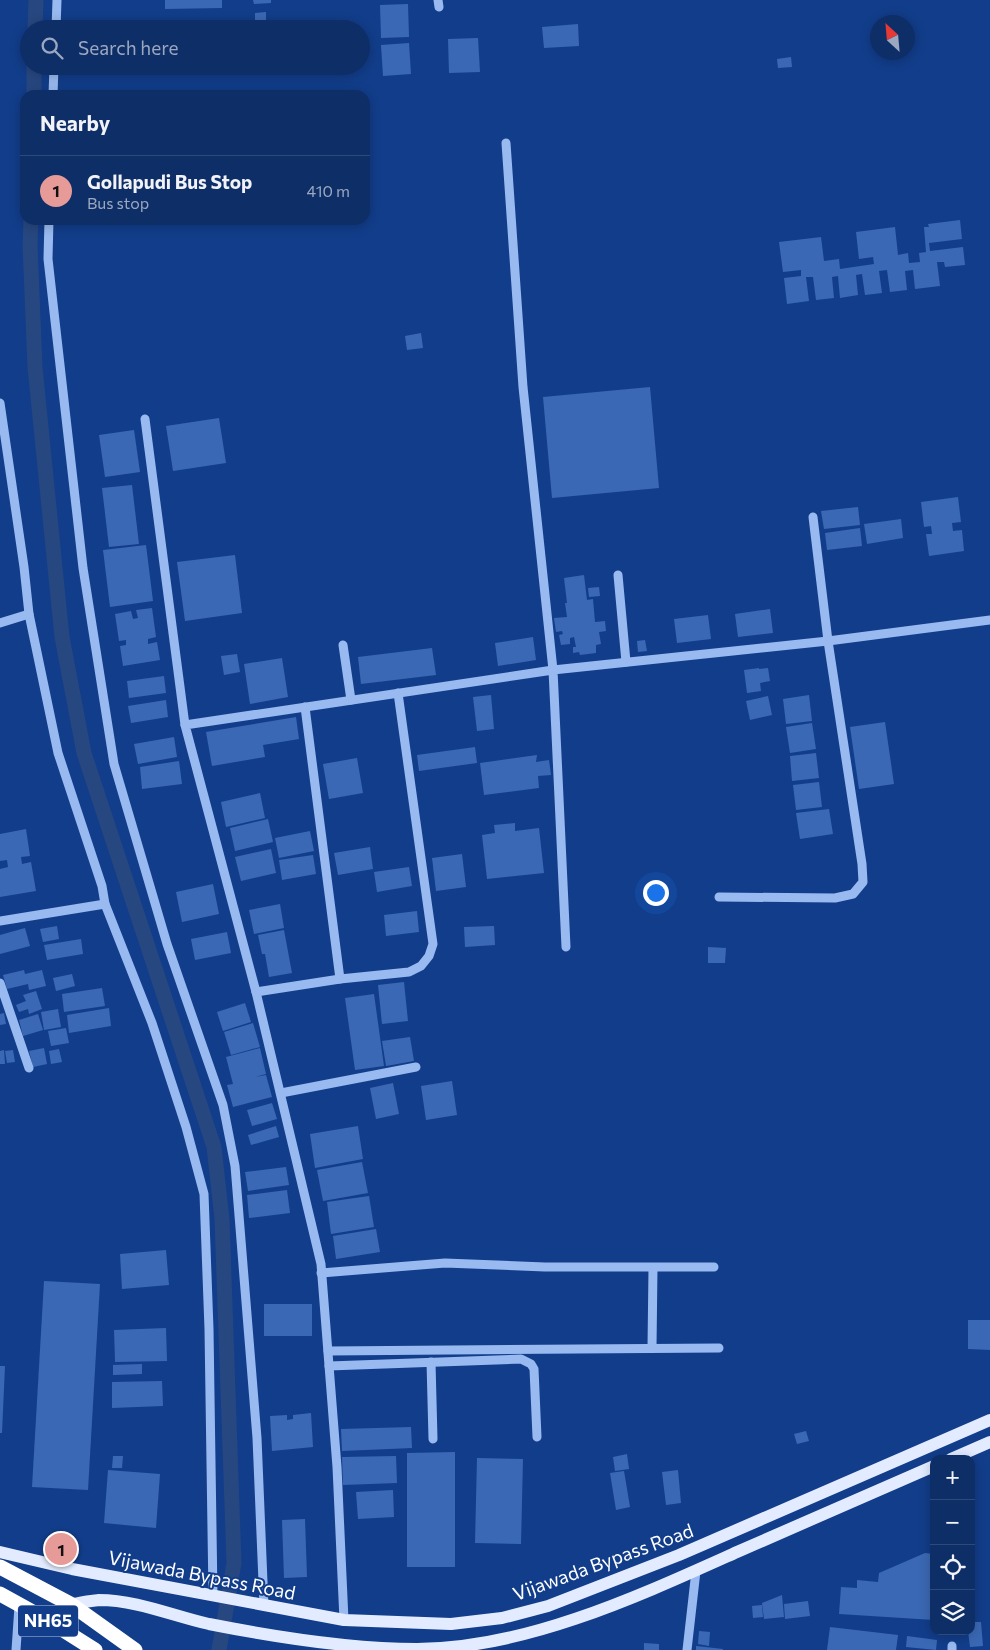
<!DOCTYPE html>
<meta charset="utf-8">
<style>
:root{--surface:#0e2e68;--page:#1c3a71;--text:#f1f3f6;--muted:#9ba8c0;--line:#2e4a7c;--accent:#e69b98}
body{margin:0;font-family:Commissioner,sans-serif;background:var(--page);color:var(--text)}
.controls{position:absolute;right:15px;bottom:15px;display:grid;overflow:hidden;border-radius:10px;box-shadow:0 2px 12px #0003}
.controls button{width:45px;height:45px;display:grid;place-items:center;padding:0;border:0;border-bottom:1px solid var(--line);background:var(--surface);color:var(--text);font:25px sans-serif}
.compass{position:absolute;left:870px;top:15px;width:45px;height:45px;border-radius:50%;background:var(--surface);box-shadow:0 2px 12px #0003;rotate:334deg}
.you{position:absolute;left:655px;top:892px;width:18px;height:18px;margin:-12px;border:4px solid #fff;border-radius:50%;background:#1a73e8;box-shadow:0 0 0 8px #1a73e833}
.badge{display:grid;place-items:center;width:32px;height:32px;border-radius:50%;background:var(--accent);color:#111;font-size:16px;font-weight:700}
.pin{position:absolute;translate:-50% -50%;border:2px solid #fff;box-shadow:0 1px 5px #0006}
.list{margin:0;padding:0;list-style:none}
h2{display:flex;justify-content:space-between;align-items:center;height:65px;margin:0;padding:0 20px;font-size:21px}
h2 small{font-size:16px;font-weight:400;color:var(--muted)}
.list li{display:grid;grid-template-columns:32px 1fr auto;gap:15px;align-items:center;box-sizing:border-box;height:70px;padding:0 20px;border-top:1px solid var(--line)}
.list b{display:block;font-size:19px;white-space:nowrap}
.list p{margin:0;font-size:16px;white-space:nowrap;color:var(--muted)}
.list em{font-size:16px;font-style:normal;color:var(--muted)}
.icon{flex:none;width:28px;height:28px;fill:none;stroke:currentColor;stroke-width:2;stroke-linecap:round;stroke-linejoin:round}
.map{position:relative;flex:none;width:990px;height:1650px;overflow:hidden}
.search{position:absolute;background:var(--surface);box-shadow:0 2px 12px #0003;left:20px;top:20px;width:350px;height:55px;display:flex;align-items:center;gap:12px;box-sizing:border-box;padding:0 18px;border-radius:28px;color:var(--muted);font-size:19px}
.panel{position:absolute;background:var(--surface);box-shadow:0 2px 12px #0003;left:20px;top:90px;width:350px;height:135px;border-radius:15px}
.map>svg:first-child{display:block}
</style>
<div class="map">
<svg width="990" height="1650" viewBox="0 0 990 1650">
<rect width="100%" height="100%" fill="#123d8a"/>
<g fill="none" stroke-linecap="round" stroke-linejoin="round">
<g stroke="#274780" stroke-width="15">
<path d="M35 29 36 0"/>
<path d="M34 95V66"/>
<path d="M31 220 30 245 35 367 62 637 84 753 214 1147 222 1219 234 1563 219 1650"/>
</g>
</g>
<g fill="#3b68b4">
<path d="M165 0H222V8L165 9Z"/>
<path d="M253 0H271V3L254 4Z"/>
<path d="M408 4 409 37 381 38 380 5Z"/>
<path d="M266 12V24H255V13Z"/>
<path d="M578 24 579 46 544 48 542 27Z"/>
<path d="M478 38 480 72 449 73 448 39Z"/>
<path d="M409 43 411 74 383 76 381 45Z"/>
<path d="M791 57 792 67 778 68 777 59Z"/>
<path d="M960 220 962 239 929 243 930 251 963 247 965 265 945 267 944 262H937L940 286 915 289 913 270 905 271 907 290 890 292 887 270 879 271 882 293 865 295 862 274 856 275 858 295 840 298 838 276 832 277 834 298 816 300 813 277H806L809 301 787 304 784 278 801 276V270L783 272 779 242 821 237 824 261 839 259 840 269 874 264 873 257 859 259 856 232 895 227 898 255 908 253 909 263 920 262 919 253 926 252 924 227H929L928 224Z"/>
<path d="M421 333 423 348 407 350 405 336Z"/>
<path d="M650 387 659 488 552 498 543 397Z"/>
<path d="M219 418 226 463 173 471 166 426Z"/>
<path d="M134 430 140 472 105 477 99 435Z"/>
<path d="M132 485 139 544 109 547 102 488Z"/>
<path d="M958 497 961 522 952 523 953 531 962 530 964 551 929 556 926 534H932L931 526 924 527 921 502Z"/>
<path d="M858 507 860 525 824 529 821 511Z"/>
<path d="M901 519 903 538 867 544 864 524Z"/>
<path d="M860 528 862 546 827 550 825 533Z"/>
<path d="M146 545 153 601 110 607 103 550Z"/>
<path d="M235 555 242 613 185 621 177 562Z"/>
<path d="M584 575 587 600 593 599 595 622 605 621 606 631 599 632 601 644 596 645V653L580 655 579 652 573 653V647H576L574 637 570 638V644L561 645 559 635 563 634 562 631 556 632 554 618 567 617 565 603H567L564 578Z"/>
<path d="M599 587 600 596 589 597 588 588Z"/>
<path d="M152 608 156 637 148 639V644L157 642 160 660 123 666 120 646 126 645V640L119 641 115 614 131 611 133 619 138 618 136 610Z"/>
<path d="M770 609 773 633 738 637 735 614Z"/>
<path d="M708 615 711 639 677 643 674 619Z"/>
<path d="M533 637 536 660 498 666 495 643Z"/>
<path d="M645 640 647 651 638 652 637 641Z"/>
<path d="M432 648 436 675 361 684 358 657Z"/>
<path d="M237 654 240 672 224 675 221 656Z"/>
<path d="M282 658 288 697 250 704 244 664Z"/>
<path d="M759 668V669L768 668 770 681 760 683 761 691 747 693 744 670Z"/>
<path d="M164 676 166 693 129 698 127 681Z"/>
<path d="M491 695 494 729 477 731 473 697Z"/>
<path d="M809 695 812 721 786 724 783 699Z"/>
<path d="M768 696 772 715 750 720 746 701Z"/>
<path d="M166 700 168 717 131 723 128 706Z"/>
<path d="M296 717 299 739 263 745 265 757 212 766 206 732Z"/>
<path d="M885 722 894 784 859 789 850 727Z"/>
<path d="M812 723 816 749 790 753 786 727Z"/>
<path d="M174 737 177 757 138 764 134 744Z"/>
<path d="M475 747 477 763 419 771 417 755Z"/>
<path d="M816 753 819 778 792 781 790 756Z"/>
<path d="M537 755 536 762 549 760 551 775 538 776 539 788 484 795 480 763Z"/>
<path d="M357 758 363 793 329 799 323 764Z"/>
<path d="M179 761 182 784 142 789 140 767Z"/>
<path d="M819 782 822 807 796 810 793 785Z"/>
<path d="M260 793 265 818 226 827 221 802Z"/>
<path d="M829 809 833 834 800 839 796 813Z"/>
<path d="M268 819 273 842 235 851 230 828Z"/>
<path d="M515 823V831L539 828 544 873 487 879 482 835 495 833 494 825Z"/>
<path d="M26 829 30 856 21 857 22 864 31 862 36 891 0 897V869L8 867 7 860 0 861V834Z"/>
<path d="M310 831 314 851 279 858 275 838Z"/>
<path d="M370 847 373 869 338 875 334 853Z"/>
<path d="M271 849 276 873 241 881 235 857Z"/>
<path d="M462 854 466 887 436 891 432 858Z"/>
<path d="M313 855 316 874 282 880 279 860Z"/>
<path d="M409 867 412 886 377 892 374 872Z"/>
<path d="M213 884 219 914 182 922 176 892Z"/>
<path d="M280 904 284 928 254 934 249 910Z"/>
<path d="M417 911 419 932 386 936 384 915Z"/>
<path d="M57 926 59 939 43 942 40 929Z"/>
<path d="M494 926 495 945 465 947 464 927Z"/>
<path d="M25 928 30 946 0 954V935Z"/>
<path d="M284 930 292 973 269 977 265 954H262L258 935Z"/>
<path d="M227 932 231 953 195 960 191 939Z"/>
<path d="M81 939 83 954 47 960 44 945Z"/>
<path d="M708 947 726 948 725 963H708Z"/>
<path d="M24 970 25 974 42 970 46 986 29 990 28 984 7 989 3 975Z"/>
<path d="M72 974 75 986 56 991 53 978Z"/>
<path d="M404 982 408 1021 382 1024 378 985Z"/>
<path d="M102 988 105 1006 64 1012 62 994Z"/>
<path d="M36 991 42 1009 29 1014 28 1009 19 1012 16 1005 26 1001 23 995Z"/>
<path d="M374 994 384 1066 355 1070 345 998Z"/>
<path d="M245 1003 251 1022 223 1031 217 1012Z"/>
<path d="M109 1008 111 1026 69 1033 67 1015Z"/>
<path d="M58 1009 61 1027 44 1030 41 1012Z"/>
<path d="M4 1013 6 1024 0 1025V1014Z"/>
<path d="M38 1014 43 1030 23 1036 19 1020Z"/>
<path d="M253 1023 260 1047 231 1055 224 1032Z"/>
<path d="M66 1028 69 1043 51 1046 48 1031Z"/>
<path d="M410 1037 414 1061 386 1066 382 1041Z"/>
<path d="M44 1048 47 1064 33 1067 29 1051Z"/>
<path d="M260 1048 266 1074 255 1077 266 1075 272 1097 233 1107 227 1085 233 1084 226 1057Z"/>
<path d="M59 1049 62 1062 51 1064 49 1051Z"/>
<path d="M4 1050 5 1064H0V1051Z"/>
<path d="M13 1050 15 1062 7 1063 5 1051Z"/>
<path d="M452 1081 457 1115 426 1120 421 1086Z"/>
<path d="M393 1083 399 1114 376 1119 370 1088Z"/>
<path d="M272 1103 277 1119 252 1126 247 1110Z"/>
<path d="M276 1126 279 1137 251 1145 248 1135Z"/>
<path d="M358 1126 363 1159 315 1168 310 1134Z"/>
<path d="M362 1162 368 1193 323 1201 317 1170Z"/>
<path d="M286 1167 289 1185 248 1191 245 1172Z"/>
<path d="M287 1190 290 1213 249 1218 247 1195Z"/>
<path d="M369 1196 374 1227 331 1234 327 1202Z"/>
<path d="M376 1229 380 1252 336 1259 333 1236Z"/>
<path d="M166 1250 169 1285 122 1289 120 1254Z"/>
<path d="M44 1281 100 1284 88 1490 32 1487Z"/>
<rect x="264" y="1304" width="48" height="32"/>
<path d="M968 1320H990V1350L968 1349Z"/>
<path d="M166 1328 167 1361 115 1362 114 1330Z"/>
<path d="M142 1364V1374L113 1375V1365Z"/>
<path d="M0 1366H5L2 1433H0Z"/>
<path d="M162 1381 163 1406 112 1408V1382Z"/>
<path d="M311 1413 313 1447 272 1451 270 1416 287 1415V1420L293 1419V1415Z"/>
<path d="M411 1427 412 1448 342 1451 341 1429Z"/>
<path d="M806 1431 809 1441 797 1444 794 1434Z"/>
<path d="M455 1452V1567H407V1453Z"/>
<path d="M627 1454 629 1469 615 1471 613 1457Z"/>
<path d="M113 1456H123L122 1468H112Z"/>
<path d="M396 1456 397 1483 343 1485 342 1457Z"/>
<path d="M477 1458 523 1459 521 1544 475 1543Z"/>
<path d="M108 1470 160 1474 156 1528 104 1523Z"/>
<path d="M678 1470 681 1503 666 1505 662 1472Z"/>
<path d="M624 1471 630 1507 616 1510 610 1473Z"/>
<path d="M393 1490 394 1517 358 1519 356 1492Z"/>
<path d="M305 1519 307 1577 284 1578 282 1520Z"/>
<path d="M925 1553 934 1554V1620L839 1614 841 1587 857 1588V1580L878 1582 879 1573Z"/>
<path d="M782 1595 784 1617 764 1619 762 1603Z"/>
<path d="M808 1601 810 1616 785 1619 784 1604Z"/>
<path d="M762 1605 763 1617 753 1618 752 1606Z"/>
<path d="M971 1622H981L983 1646 970 1647 968 1631H971Z"/>
<path d="M830 1627 898 1635 896 1650H827Z"/>
<path d="M699 1631 710 1632 709 1646 698 1644Z"/>
<path d="M907 1636 937 1640 936 1650 906 1647Z"/>
<path d="M644 1643 659 1644V1650H644Z"/>
<path d="M696 1646 723 1649V1650H696Z"/>
</g>
<g fill="none" stroke-linecap="round" stroke-linejoin="round">
<g stroke="#99baf0" stroke-width="9">
<path d="M438 0 439 7"/>
<path d="M56 29 57 0"/>
<path d="M53 95 54 66"/>
<path d="M49 220 48 259 83 568 114 764 167 944 223 1105 235 1166 257 1438 264 1606"/>
<path d="M0 403 24 567 29 614 58 753 102 886 105 904 152 1023 186 1127 204 1194 209 1329 213 1596"/>
<path d="M145 419 185 725"/>
<path d="M618 575 626 662"/>
<path d="M0 623 29 614"/>
<path d="M343 645 351 700"/>
<path d="M305 707 340 979"/>
<path d="M719 897 835 898 853 894 863 882 862 864 828 641 813 517"/>
<path d="M0 921 105 904"/>
<path d="M566 947 553 670 828 641 990 620"/>
<path d="M0 983 29 1068"/>
<path d="M256 992 340 979 409 972 421 966 429 956 433 944 398 693"/>
<path d="M281 1093 416 1067"/>
<path d="M321 1273 445 1263 545 1267H714"/>
<path d="M652 1348 653 1268"/>
<path d="M328 1351 719 1348"/>
<path d="M431 1362 433 1439"/>
<path d="M329 1366 521 1359 531 1364 534 1369 537 1437"/>
<path d="M344 1620 337 1467 321 1264 256 992 185 725 553 670 523 387 506 143"/>
<path d="M16 1650 19 1606"/>
<path d="M687 1650 696 1571"/>
<path d="M952 1650V1646"/>
</g>
<g stroke="#e2ebff" stroke-width="12">
<path d="M951 1459 990 1442"/>
<path d="M0 1552 72 1569 344 1620 451 1624 502 1618 548 1606 679 1555 990 1420"/>
<path d="M49 1621C56 1616 64 1608 72 1605 79 1602 91 1601 99 1600 137 1600 173 1616 209 1624 275 1637 350 1649 417 1649 525 1649 639 1596 737 1552 802 1523 868 1495 934 1466"/>
</g>
<g stroke="#fff" stroke-width="15">
<path d="M0 1567 72 1605 135 1650"/>
<path d="M0 1594 49 1621 95 1650"/>
</g>
</g>
<g text-anchor="middle" stroke-width="4" stroke-linejoin="round" paint-order="stroke">
<rect fill="#123d8a" stroke="#b8c5dc" stroke-width="1" x="18" y="1605.5" width="60" height="31" rx="4"/>
<g font-size="18" font-weight="bold" fill="#fff">
<text x="48" y="1627">NH65</text>
</g>
<g font-size="19" fill="#fff" stroke="#123d8a">
<text transform="translate(603 1562) rotate(-20)" y="7">Vijawada Bypass Road</text>
<text transform="translate(202 1575) rotate(11)" y="7">Vijawada Bypass Road</text>
</g>
</g>
</svg>
<div class="controls">
<button>+</button>
<button>−</button>
<button><svg class="icon" aria-label="locate" viewBox="0 0 24 24"><circle cx="12" cy="12" r="6"/><path d="M12 2v4M12 18v4M2 12h4M18 12h4"/></svg></button>
<button><svg class="icon" aria-label="layers" viewBox="0 0 24 24"><path d="M12 4l9 5-9 5-9-5zM3 14l9 5 9-5"/></svg></button>
</div>
<svg class="compass" viewBox="-18 -18 36 36"><path d="M0-13l5 13h-10z" fill="#e53935"/><path d="M0 13l5-13h-10z" fill="#9ba8c0"/></svg>
<div class="you"></div>
<div class="pin badge" style="left:61px;top:1549px">1</div>
<div class="search"><svg class="icon" aria-label="search" viewBox="0 0 24 24"><circle cx="10" cy="10" r="6"/><path d="M15 15l6 6"/></svg>Search here</div>
<section class="panel">
<h2>Nearby<small></small></h2>
<ul class="list">
<li><span class="badge">1</span><div><b>Gollapudi Bus Stop</b><p>Bus stop</p></div><em>410 m</em></li>
</ul>
</section>
</div>
